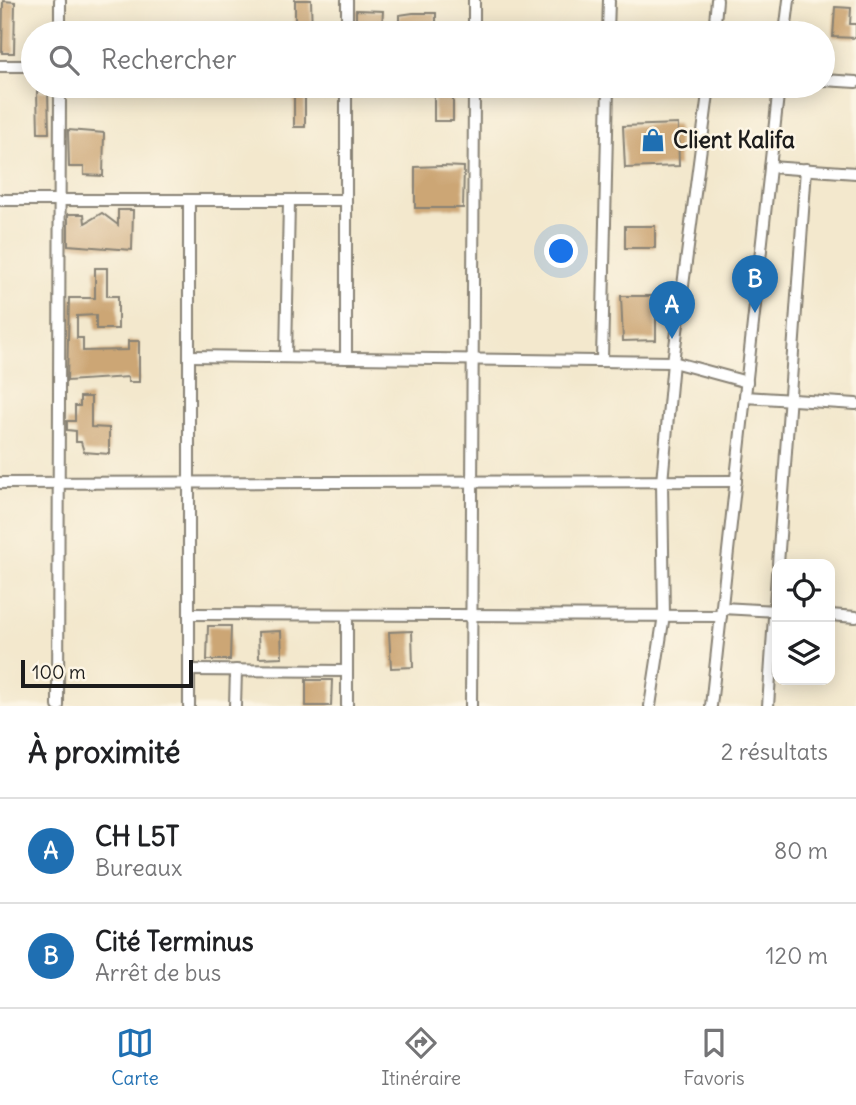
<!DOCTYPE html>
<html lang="fr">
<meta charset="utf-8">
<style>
:root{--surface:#fff;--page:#f2f2f2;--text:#202124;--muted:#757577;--line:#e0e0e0;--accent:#1f6fb2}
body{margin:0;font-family:Delius,sans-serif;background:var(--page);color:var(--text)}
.controls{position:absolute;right:21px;bottom:21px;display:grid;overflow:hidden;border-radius:14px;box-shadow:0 4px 18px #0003}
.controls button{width:63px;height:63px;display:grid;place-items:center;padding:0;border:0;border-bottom:2px solid var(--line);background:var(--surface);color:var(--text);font:35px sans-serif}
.scale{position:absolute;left:21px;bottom:18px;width:172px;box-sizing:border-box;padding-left:7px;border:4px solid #1c1c1c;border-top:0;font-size:19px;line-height:24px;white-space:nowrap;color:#1c1c1c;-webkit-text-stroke:5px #fcf5e5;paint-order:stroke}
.you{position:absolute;left:562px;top:252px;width:24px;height:24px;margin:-18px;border:5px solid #fff;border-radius:50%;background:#1a73e8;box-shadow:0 0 0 10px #1a73e833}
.badge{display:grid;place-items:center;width:46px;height:46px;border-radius:50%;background:var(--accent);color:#fff;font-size:23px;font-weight:700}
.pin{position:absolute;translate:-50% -58px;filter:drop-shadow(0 2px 4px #0008)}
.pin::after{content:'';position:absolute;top:37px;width:24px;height:21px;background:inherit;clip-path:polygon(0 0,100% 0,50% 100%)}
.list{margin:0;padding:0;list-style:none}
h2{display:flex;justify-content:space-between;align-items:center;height:91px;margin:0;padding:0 28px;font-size:30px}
h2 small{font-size:23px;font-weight:400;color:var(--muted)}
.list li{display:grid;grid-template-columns:46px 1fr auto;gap:21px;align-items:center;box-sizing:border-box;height:105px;padding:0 28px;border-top:2px solid var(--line)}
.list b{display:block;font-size:26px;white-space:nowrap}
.list p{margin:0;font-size:23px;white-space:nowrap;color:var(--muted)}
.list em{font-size:23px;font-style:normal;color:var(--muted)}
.icon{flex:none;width:38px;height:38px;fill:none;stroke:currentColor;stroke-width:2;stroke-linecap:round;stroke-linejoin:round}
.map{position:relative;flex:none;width:856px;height:706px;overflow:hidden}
.search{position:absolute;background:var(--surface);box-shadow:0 4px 18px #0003;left:21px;right:21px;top:21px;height:77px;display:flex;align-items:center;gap:18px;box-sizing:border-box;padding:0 24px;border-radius:38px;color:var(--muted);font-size:26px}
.sheet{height:301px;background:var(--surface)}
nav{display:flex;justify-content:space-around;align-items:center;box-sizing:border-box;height:98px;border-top:2px solid var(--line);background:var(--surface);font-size:19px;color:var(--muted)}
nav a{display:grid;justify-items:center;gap:4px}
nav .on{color:var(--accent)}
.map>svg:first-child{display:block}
</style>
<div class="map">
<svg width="856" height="706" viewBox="0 0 856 706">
<rect width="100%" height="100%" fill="#fcf5e5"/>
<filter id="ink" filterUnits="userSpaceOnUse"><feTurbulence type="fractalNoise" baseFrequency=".0143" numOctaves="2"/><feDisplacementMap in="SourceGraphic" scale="14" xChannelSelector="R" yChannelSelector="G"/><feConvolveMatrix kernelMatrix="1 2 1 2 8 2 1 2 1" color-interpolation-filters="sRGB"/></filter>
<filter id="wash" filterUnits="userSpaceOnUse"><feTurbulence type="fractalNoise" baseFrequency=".00686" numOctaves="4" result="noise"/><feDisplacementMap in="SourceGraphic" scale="28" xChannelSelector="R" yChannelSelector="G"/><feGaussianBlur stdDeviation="1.57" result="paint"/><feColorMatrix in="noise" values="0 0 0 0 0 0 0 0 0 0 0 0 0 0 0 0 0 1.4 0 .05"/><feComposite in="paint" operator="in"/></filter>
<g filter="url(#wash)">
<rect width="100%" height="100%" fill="#f3e8cd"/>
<g id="blocks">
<g fill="#cca675">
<path d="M295 0H311L312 33H295Z"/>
<path d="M3 1 15 2 14 53H2Z"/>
<path d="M835 7 851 8 850 24H856V38L833 37Z"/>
<path d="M356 10 383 11 382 26 366 25V31H356Z"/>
<path d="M413 13H436V33H399V15Z"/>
<rect x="434" y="90" width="19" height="31"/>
<path d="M37 91H48L49 133H38Z"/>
<rect x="294" y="92" width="11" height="35"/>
<path d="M678 124 679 166 625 168 623 126Z"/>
<path d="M68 130 104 133 103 176 84 175V167H69Z"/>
<path d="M441 166 464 167 463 208H415V167Z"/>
<path d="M118 210H133L132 250 68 245V214H84L85 223 102 213 118 225Z"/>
<rect x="625" y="226" width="30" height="22"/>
<path d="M95 268H107V296H118V329H96V315L77 316V338H83V351L128 350V341H139V382H128V377L67 381 69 298H95Z"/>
<path d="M621 296H656V340L623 341Z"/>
<path d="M80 397H91V427L109 428V454L84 452 81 442H76V431L67 430V421H75V406H80Z"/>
<path d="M208 626H231L230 660H207Z"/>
<path d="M281 631 282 657 259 658 258 632Z"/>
<path d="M412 631 413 667 391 668 389 632Z"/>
<path d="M306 680H332L331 706H306Z"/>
</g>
</g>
</g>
<g filter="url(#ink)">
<use href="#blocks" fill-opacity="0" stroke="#888274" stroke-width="2"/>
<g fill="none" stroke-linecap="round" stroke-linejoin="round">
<g stroke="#888274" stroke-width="14">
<g id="minor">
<path d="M60 33V0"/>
<path d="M347 33V0"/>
<path d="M474 33V0"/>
<path d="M608 33 609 0"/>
<path d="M714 33 717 0"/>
<path d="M785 33 789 0"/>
<path d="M0 66H33"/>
<path d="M823 80 856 82"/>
<path d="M770 167 856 173"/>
<path d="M0 200H346"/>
<path d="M189 200V706"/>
<path d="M189 356 673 362 747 382"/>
<path d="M286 357 289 201"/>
<path d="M346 358V86"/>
<path d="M602 360 608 86"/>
<path d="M745 397 856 404"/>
<path d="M0 483 736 481"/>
<path d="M778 564 806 169"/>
<path d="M722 608 777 611"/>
<path d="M189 614 721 616"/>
<path d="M347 615V706"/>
<path d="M830 615 856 617"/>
<path d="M189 670 347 671"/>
<path d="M58 706 60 86"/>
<path d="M235 706 236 670"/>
<path d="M471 706 474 86"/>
<path d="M650 706 664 615 662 482 673 362 709 86"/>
<path d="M711 706 779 86"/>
<path d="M768 706 777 573"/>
</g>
</g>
<use href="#minor" stroke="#fff" stroke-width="10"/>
</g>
</g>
<defs>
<g id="shop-bare" transform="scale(1.89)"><path d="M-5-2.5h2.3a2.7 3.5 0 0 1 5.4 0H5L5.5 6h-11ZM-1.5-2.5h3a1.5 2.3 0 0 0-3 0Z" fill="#1f6fb2" stroke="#fcf5e5" stroke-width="2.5" paint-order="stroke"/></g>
</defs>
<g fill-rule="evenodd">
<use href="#shop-bare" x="653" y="140"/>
</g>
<g text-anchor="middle" stroke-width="5" stroke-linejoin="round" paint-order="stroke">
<g font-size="23" font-weight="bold" fill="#1c1c1c" stroke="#fcf5e5" text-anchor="start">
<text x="673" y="148">Client Kalifa</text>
</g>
</g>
</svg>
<div class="controls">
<button><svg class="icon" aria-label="locate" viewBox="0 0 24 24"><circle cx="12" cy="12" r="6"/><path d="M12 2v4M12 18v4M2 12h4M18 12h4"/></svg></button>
<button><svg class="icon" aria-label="layers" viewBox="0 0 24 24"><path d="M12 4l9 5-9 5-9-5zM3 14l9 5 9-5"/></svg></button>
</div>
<div class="scale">100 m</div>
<div class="you"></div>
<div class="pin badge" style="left:672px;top:339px">A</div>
<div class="pin badge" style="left:755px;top:313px">B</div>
<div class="search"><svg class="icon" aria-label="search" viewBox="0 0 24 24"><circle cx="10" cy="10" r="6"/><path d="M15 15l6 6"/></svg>Rechercher</div>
</div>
<section class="sheet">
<h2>À proximité<small>2 résultats</small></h2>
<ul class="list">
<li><span class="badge">A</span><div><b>CH L5T</b><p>Bureaux</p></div><em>80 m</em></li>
<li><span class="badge">B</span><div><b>Cité Terminus</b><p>Arrêt de bus</p></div><em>120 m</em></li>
</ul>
</section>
<nav>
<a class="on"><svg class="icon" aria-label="map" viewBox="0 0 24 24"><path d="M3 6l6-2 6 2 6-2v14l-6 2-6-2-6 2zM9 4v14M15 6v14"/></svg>Carte</a>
<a><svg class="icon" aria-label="directions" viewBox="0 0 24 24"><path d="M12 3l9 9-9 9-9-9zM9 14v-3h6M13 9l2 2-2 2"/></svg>Itinéraire</a>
<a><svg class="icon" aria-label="saved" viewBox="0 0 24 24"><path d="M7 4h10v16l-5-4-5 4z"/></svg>Favoris</a>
</nav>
